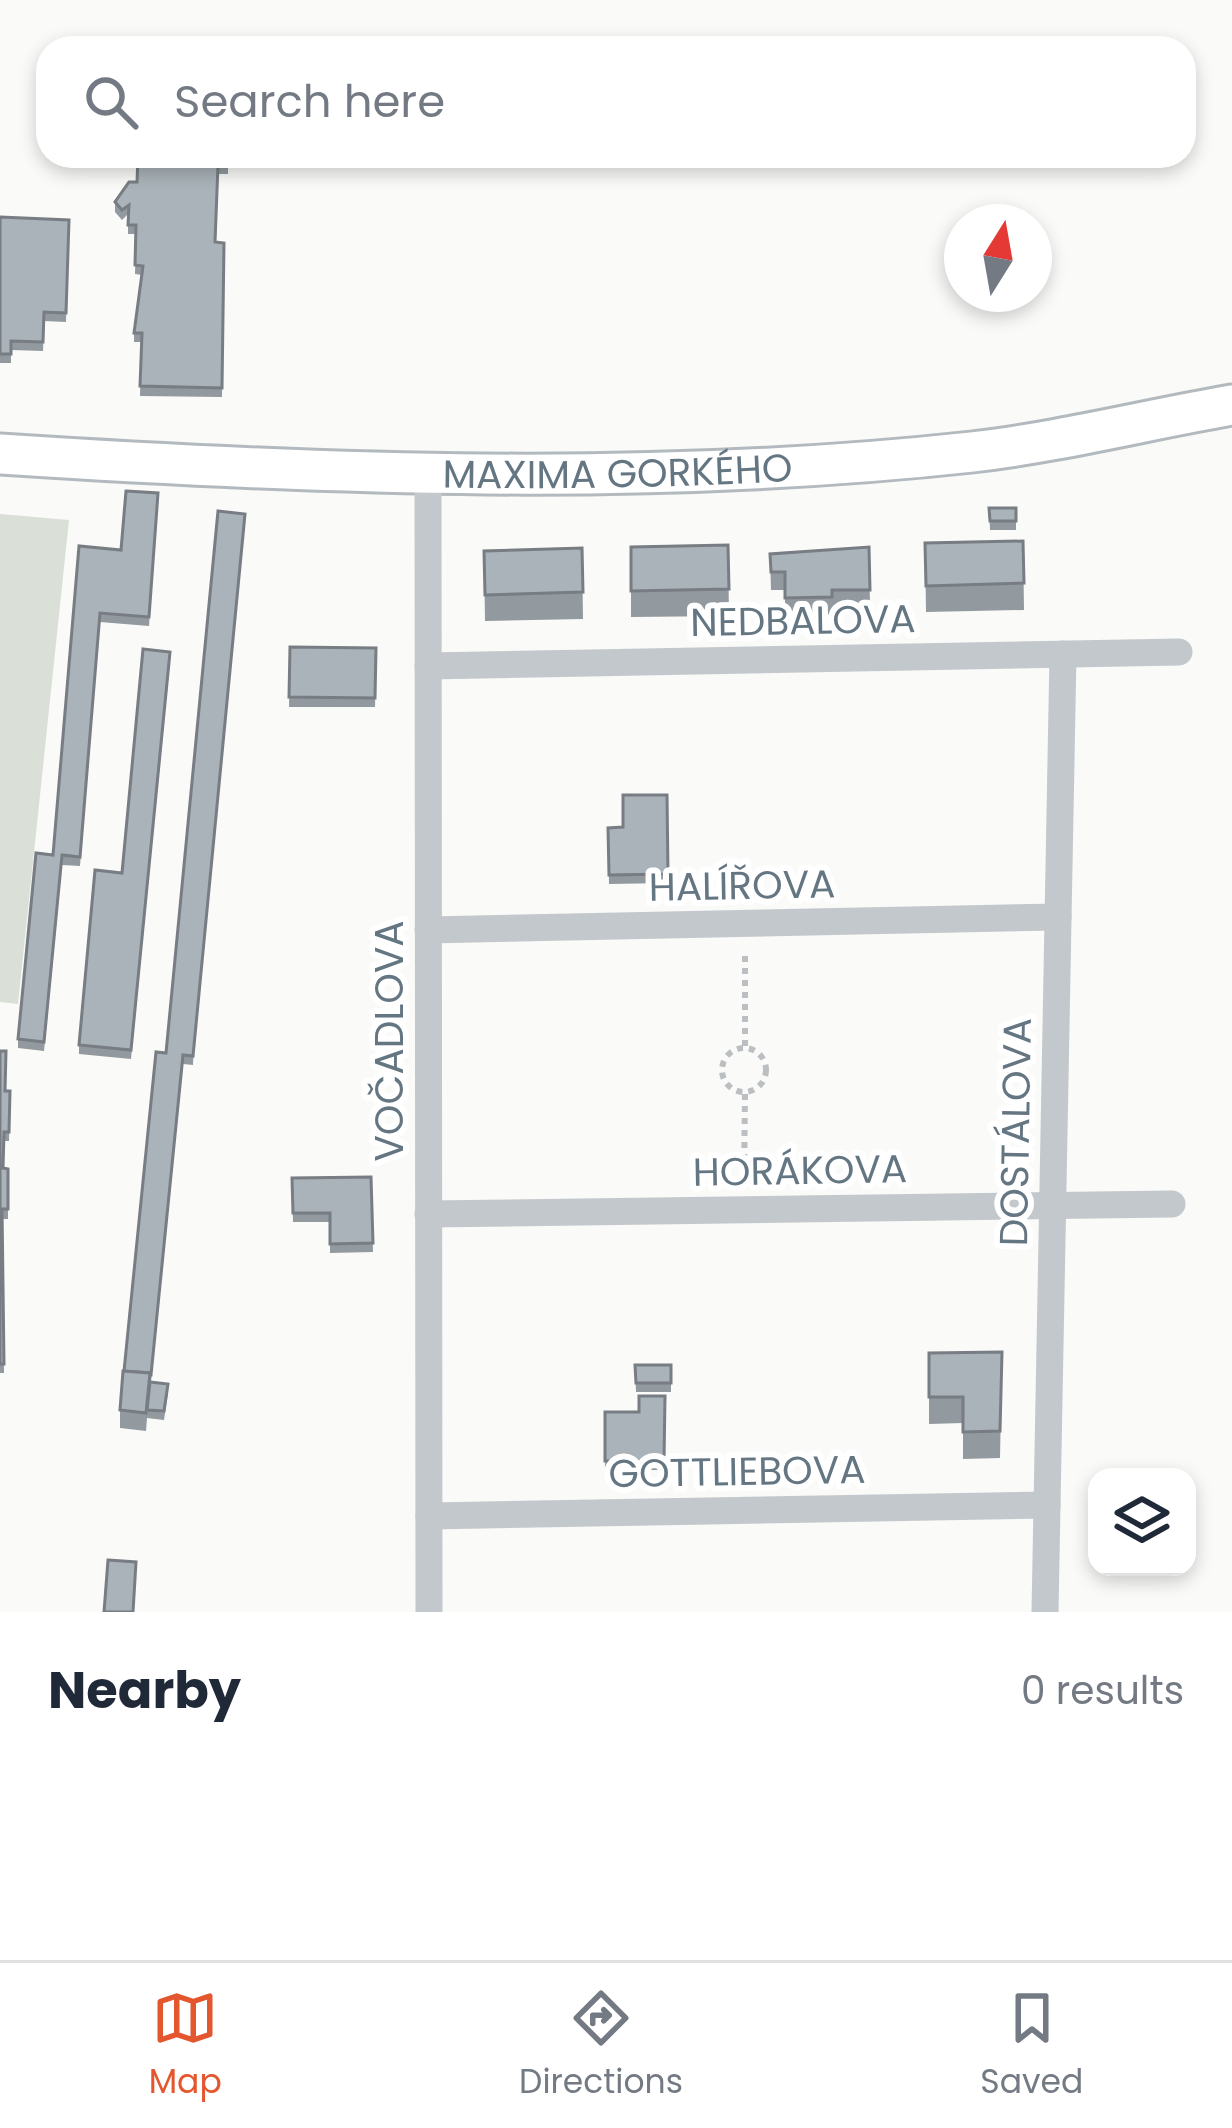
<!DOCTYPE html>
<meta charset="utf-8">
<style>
:root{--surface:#fff;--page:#f2f2f3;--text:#1f2937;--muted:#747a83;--line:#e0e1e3;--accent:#e4572e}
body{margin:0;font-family:Poppins,sans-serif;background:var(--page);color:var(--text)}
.controls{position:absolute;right:36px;bottom:36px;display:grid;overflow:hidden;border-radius:24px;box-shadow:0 6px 18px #0003}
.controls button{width:108px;height:108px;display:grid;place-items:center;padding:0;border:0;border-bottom:3px solid var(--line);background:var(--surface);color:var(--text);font:60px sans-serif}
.compass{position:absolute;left:944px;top:204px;width:108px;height:108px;border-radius:50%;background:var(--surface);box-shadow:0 6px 18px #0003;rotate:11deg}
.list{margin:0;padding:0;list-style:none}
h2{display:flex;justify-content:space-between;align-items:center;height:156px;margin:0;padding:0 48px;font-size:51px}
h2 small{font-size:39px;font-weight:400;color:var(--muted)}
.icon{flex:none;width:66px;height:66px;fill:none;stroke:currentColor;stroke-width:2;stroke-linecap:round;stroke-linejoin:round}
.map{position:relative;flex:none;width:1232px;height:1612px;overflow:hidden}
.search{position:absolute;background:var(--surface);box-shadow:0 6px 18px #0003;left:36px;right:36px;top:36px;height:132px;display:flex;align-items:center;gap:30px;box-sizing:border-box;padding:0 42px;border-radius:36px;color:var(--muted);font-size:45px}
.sheet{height:348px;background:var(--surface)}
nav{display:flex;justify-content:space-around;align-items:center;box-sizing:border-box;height:168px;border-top:3px solid var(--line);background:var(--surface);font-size:33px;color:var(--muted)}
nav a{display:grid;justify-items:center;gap:6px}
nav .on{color:var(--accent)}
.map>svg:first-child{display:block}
</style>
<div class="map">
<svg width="1232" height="1612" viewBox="0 0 1232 1612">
<rect width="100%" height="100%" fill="#fafaf8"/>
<path fill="#dadfd7" d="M0 514 69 520 18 1004 0 1002Z"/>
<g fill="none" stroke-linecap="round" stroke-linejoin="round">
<g stroke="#b3babf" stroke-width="45">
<g id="secondary">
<path id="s1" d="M0 454C322 475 651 487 972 452 1059 442 1146 420 1232 405"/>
</g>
</g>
<g stroke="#bbbfc2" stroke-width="6" stroke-dasharray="6 6" stroke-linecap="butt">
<path d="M745 1046V951"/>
<circle cx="744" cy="1070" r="22"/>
<path d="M744 1184 745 1092"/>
</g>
<g stroke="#c3c8cc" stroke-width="27">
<path d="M428 469 429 1612"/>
<path d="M428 666 1179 652"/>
<path d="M428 930 1058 917"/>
<path d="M428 1214 1172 1204"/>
<path d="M429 1516 1047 1505"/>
<path d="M1045 1612 1063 654"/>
</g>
<use href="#secondary" stroke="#fff" stroke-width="39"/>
</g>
<g fill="#929a9f">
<path d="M228 157V174H218L216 242 224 243 222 397 140 396 141 342H134V333L142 275 135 274 136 234H128V214L122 220 115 212V202L137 182Z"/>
<path d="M0 217 69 220 66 322 44 321 43 351 11 350V363H0Z"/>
<path d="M158 493 149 626 100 622 80 866 62 865 44 1051 18 1048V1039L53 855 79 546 121 550Z"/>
<path d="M989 508H1016V530H990Z"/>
<path d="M218 511 193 1065 183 1064 151 1382 168 1393 164 1420 147 1418 146 1431 120 1428V1410L166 1053Z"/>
<path d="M1023 541 1024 610 926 612 925 543Z"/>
<path d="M728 545 729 616 631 617V547Z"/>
<path d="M869 547 870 608H832V615L785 616V590H771L770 554Z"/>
<path d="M582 548 583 619 485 621 484 551Z"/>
<path d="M290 647 376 648 375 707H289Z"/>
<path d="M170 661 131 1059 79 1054V1045L122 873Z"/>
<path d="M667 795 668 883 609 884 608 828 623 827Z"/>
<path d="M0 1051 5 1091H10L9 1141H4L3 1168 8 1169V1219H3L4 1373H0Z"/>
<path d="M371 1177 373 1252 330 1253V1222H293L292 1178Z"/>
<path d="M1002 1352 1000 1458 963 1459V1423L929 1424V1353Z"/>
<path d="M635 1365H671V1392H636Z"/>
<path d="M665 1396 664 1470H605V1412H639Z"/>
</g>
<g fill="#aab3b9" stroke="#777d82" stroke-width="3">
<path d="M60 41 91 47V48H59Z"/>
<path d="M138 156H228V165H218L215 242 224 243 222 388 140 386 142 333H134L143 266 135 265 136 225H128L129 205 122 210 115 202 129 182H137Z"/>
<path d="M0 217 69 220 66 313 44 312 43 342 11 341V354H0Z"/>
<path d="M126 491 158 493 149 617 100 613 80 857 62 855 44 1042 18 1039 36 853 53 855 79 546 121 550Z"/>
<path d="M989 508H1016V521H990Z"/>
<path d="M218 511 245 514 193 1056 183 1055 151 1375H150V1373L124 1371 156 1052 166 1053Z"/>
<path d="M1023 541 1024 583 926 586 925 543Z"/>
<path d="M728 545 729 589 631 591V547Z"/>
<path d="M869 547 870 590H832V597L785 598V572H771L770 554Z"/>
<path d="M582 548 583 592 485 595 484 551Z"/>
<path d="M290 647 376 648 375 698 289 697Z"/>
<path d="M143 649 170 652 131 1050 79 1045 95 870 122 873Z"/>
<path d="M623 795H667L668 874 609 875 608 828 623 827Z"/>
<path d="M0 1051H6L5 1091H10L9 1132H4L3 1168 8 1169V1209H2L4 1364H0Z"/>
<path d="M371 1177 373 1243 330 1244V1213H293L292 1178Z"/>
<path d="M1002 1352 1000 1431 963 1432V1397H929V1353Z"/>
<path d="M635 1365H671V1383H636Z"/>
<path d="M123 1371 150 1373 146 1413 120 1410Z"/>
<path d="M150 1382 168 1384 164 1411 147 1410Z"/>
<path d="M639 1396H665L664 1461H605V1412H639Z"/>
<path d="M108 1560 136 1562 133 1612H104Z"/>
</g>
<g text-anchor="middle" stroke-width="12" stroke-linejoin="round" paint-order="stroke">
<g font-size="39" fill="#657683" stroke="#fff">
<text dy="14" stroke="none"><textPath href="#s1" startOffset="618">MAXIMA GORKÉHO</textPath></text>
<text transform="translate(803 620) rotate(-1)" y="14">NEDBALOVA</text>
<text transform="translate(742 885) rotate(-1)" y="14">HALÍŘOVA</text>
<text transform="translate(389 1041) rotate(-90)" y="14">VOČADLOVA</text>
<text transform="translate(1015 1132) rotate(-89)" y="14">DOSTÁLOVA</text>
<text transform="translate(800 1170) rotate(-1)" y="14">HORÁKOVA</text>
<text transform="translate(737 1471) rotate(-1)" y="14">GOTTLIEBOVA</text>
</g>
</g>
</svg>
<div class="controls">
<button><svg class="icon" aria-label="layers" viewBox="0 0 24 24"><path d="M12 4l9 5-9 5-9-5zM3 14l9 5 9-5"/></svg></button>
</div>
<svg class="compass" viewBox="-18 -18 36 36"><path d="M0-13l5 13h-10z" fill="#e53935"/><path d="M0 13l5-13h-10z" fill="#747a83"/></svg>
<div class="search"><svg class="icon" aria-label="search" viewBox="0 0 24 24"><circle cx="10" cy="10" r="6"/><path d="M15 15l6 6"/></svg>Search here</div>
</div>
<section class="sheet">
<h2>Nearby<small>0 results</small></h2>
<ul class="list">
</ul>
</section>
<nav>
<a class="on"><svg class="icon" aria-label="map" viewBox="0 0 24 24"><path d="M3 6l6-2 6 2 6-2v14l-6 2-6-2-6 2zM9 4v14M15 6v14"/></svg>Map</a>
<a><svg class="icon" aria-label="directions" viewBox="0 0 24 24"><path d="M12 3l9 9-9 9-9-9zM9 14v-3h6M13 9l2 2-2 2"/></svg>Directions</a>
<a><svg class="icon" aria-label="saved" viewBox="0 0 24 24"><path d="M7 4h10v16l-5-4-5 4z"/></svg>Saved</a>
</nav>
